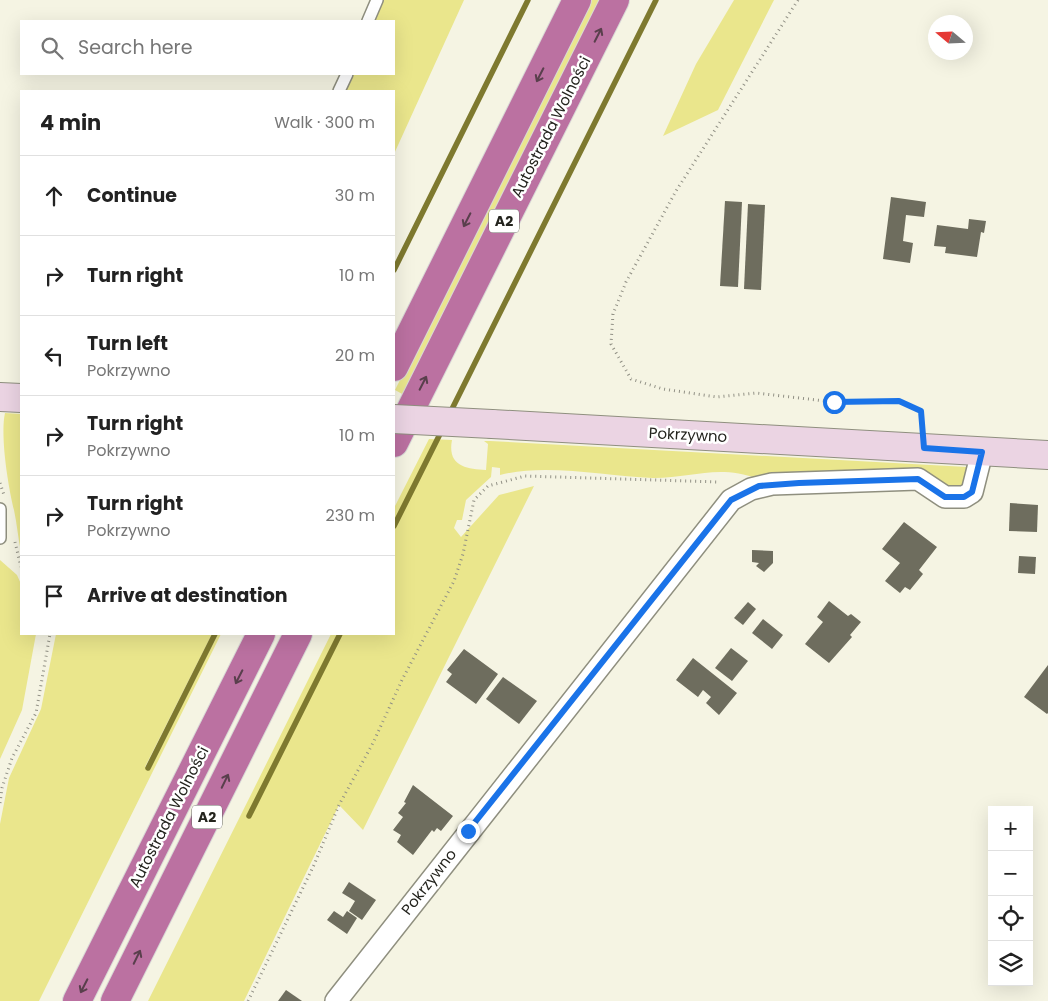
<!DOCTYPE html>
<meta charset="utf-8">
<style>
:root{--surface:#fff;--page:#f6f6f6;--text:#222;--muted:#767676;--line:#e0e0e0}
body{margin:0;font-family:Poppins,sans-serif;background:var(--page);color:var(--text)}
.controls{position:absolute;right:15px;bottom:15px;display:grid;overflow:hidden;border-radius:0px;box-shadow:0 5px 20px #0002}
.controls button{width:45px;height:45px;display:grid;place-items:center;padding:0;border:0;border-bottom:1px solid var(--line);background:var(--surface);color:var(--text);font:25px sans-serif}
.compass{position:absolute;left:928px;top:15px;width:45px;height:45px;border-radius:50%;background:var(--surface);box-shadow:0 5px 20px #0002;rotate:289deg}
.stop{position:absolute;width:15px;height:15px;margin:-11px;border:4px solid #1a73e8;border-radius:50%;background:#fff}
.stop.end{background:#1a73e8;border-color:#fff;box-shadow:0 1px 5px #0008}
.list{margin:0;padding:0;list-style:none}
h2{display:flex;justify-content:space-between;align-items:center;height:65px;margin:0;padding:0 20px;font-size:21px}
h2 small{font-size:16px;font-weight:400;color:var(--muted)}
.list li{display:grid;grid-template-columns:32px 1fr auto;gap:15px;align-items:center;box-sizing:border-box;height:80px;padding:0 20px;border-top:1px solid var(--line)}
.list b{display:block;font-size:19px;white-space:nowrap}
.list p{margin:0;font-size:16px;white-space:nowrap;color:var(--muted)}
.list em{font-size:16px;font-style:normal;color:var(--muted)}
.icon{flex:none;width:28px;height:28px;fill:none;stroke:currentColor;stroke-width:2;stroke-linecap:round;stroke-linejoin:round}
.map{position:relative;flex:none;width:1048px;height:1001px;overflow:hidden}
.search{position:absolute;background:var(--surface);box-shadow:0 5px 20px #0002;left:20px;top:20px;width:375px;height:55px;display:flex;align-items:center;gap:12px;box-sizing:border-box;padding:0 18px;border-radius:0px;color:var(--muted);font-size:19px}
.panel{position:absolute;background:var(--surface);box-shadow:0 5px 20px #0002;left:20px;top:90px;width:375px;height:545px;border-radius:0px}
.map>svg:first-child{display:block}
</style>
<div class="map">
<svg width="1048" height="1001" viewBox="0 0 1048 1001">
<rect width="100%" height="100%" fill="#f5f4e3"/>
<g fill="#eae68c">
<path d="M382 0H464L394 154V91H345L352 74H394V21H373Z"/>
<path d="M590 0H601L404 395 395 390Z"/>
<path d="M734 0H774L718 110 663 136 696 64Z"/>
<path d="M5 413 21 414V552C18 538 17 524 14 510 8 486 0 435 5 413Z"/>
<path d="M429 439 452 440C447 466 466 469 486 470L488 444 484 441H490L967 467 970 472 963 487H948L930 475 759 479C717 464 694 478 653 478 606 476 545 463 500 475V468L492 467 491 477 466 500 462 520H457L454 528 461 537 499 495 534 486 363 830 339 805 244 1001H148L331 634H394V508Z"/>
<path d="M0 560 17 575 21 584V634H36L22 710 0 759Z"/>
<path d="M56 634H212L145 767 150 769 218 634H221L39 1001H0V824L9 778 41 709Z"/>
</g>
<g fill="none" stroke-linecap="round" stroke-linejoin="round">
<g stroke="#7e792f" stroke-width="5.5">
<path d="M394 270 528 0"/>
<path d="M449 415 656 0"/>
<path d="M394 526 442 430"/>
<path d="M148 768 215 634"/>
<path d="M249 816 340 634"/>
</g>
</g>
<g fill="#6e6d5e">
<path d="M891 197 926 202 924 217 906 215 903 241 913 243 910 263 883 259Z"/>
<path d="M725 201 742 202 738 287 720 286Z"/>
<path d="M748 204 765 205 761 290 744 289Z"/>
<path d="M969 219 986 221 984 233 981 232 977 257 945 253 946 247 934 246 937 225 968 229Z"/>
<path d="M1010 503 1038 505 1037 532 1009 531Z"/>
<path d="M904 522 937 547 919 570 923 574 910 590 905 587 900 593 885 581 900 563 882 549Z"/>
<path d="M752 550 773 551V563L764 572 756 566 759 563 752 562Z"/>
<path d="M1019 556 1036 557 1035 574 1018 573Z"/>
<path d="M829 601 848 616 851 614 861 622 850 635 852 637 829 663 805 644 823 622 817 617Z"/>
<path d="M748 602 756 609 743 625 734 618Z"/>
<path d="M763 619 783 635 772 649 752 633Z"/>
<path d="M731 648 748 661 732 681 715 668Z"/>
<path d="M464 649 498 674 476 704 446 682 452 674 447 670Z"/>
<path d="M693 658 737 693 719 715 706 703 711 697 703 690 698 697 676 680Z"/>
<path d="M1048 665V713L1047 714 1024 697Z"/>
<path d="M503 677 537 701 519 724 486 699Z"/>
<path d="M413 785 453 816 441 831 437 828 434 832 432 830 413 855 397 842 401 835 393 830 403 817 398 813 406 803 404 802Z"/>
<path d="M349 882 376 900 362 920 349 911 355 901 342 893Z"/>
<path d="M334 911 343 917 347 911 357 918 347 934 327 920Z"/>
<path d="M286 990 302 1001H278Z"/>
</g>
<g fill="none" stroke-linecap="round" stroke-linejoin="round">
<g stroke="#8f8f7f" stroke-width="14">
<g id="lane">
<path d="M368 21 377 0"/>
<path d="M339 91 347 74"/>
<path d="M0 509V538"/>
</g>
</g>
<g stroke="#8f8f7f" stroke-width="24">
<path id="street" d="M336 1001 731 500 751 489 772 484 918 479 945 497H964L972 492 982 452"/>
</g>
<g stroke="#8f8f7f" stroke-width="30">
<g id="secondary">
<path d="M0 397 21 398"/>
<path d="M492 424 1048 455"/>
</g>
</g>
<g stroke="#d8d8d6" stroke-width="30">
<g id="highway">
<path d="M394 367 577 0"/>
<path d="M394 443 615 0"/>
<path d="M77 1001 261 634"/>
<path d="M115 1001 298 634"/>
</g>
</g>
<g stroke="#919085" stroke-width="3" stroke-dasharray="1 4" stroke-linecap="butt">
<path d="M798 0 676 191 626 282 613 314 611 344 631 379 663 389 717 397 756 393 834 402 899 401 921 411 923 425"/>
<path d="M0 483 4 495"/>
<path d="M15 542 21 567"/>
<path d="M0 803 2 788 12 758 36 713 50 634"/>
<path d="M248 1001 314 865 339 805 373 743 402 680 454 581 463 554 474 500 488 486 525 476 719 482"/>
</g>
<use href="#lane" stroke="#fff" stroke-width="11"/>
<use href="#street" stroke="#fff" stroke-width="21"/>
<use href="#secondary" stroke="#ebd4e3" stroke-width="28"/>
<use href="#highway" stroke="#bb71a1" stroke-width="28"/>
<g stroke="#8f8f7f" stroke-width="30" stroke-linecap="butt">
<path id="secondary-bridge" d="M394 419 492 424"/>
</g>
<use href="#secondary-bridge" stroke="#ebd4e3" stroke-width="28"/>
</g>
<defs><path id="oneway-shaft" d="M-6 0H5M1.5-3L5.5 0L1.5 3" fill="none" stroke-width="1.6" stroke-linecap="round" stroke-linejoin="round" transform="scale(1.25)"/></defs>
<g stroke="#593f4c">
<use href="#oneway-shaft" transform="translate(598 35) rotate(-63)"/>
<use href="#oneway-shaft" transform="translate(540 75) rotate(117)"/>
<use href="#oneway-shaft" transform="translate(467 220) rotate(117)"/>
<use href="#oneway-shaft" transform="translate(423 383) rotate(-63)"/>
<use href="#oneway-shaft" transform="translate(239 677) rotate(117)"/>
<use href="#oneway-shaft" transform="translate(225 781) rotate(-64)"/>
<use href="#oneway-shaft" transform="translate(137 957) rotate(-64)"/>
<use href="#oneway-shaft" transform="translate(84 986) rotate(117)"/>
</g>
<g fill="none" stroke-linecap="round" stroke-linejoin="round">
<path stroke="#1a73e8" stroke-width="6" d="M468 831 731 500 759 486 799 483 918 479 945 497H964L972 492 982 452 924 448 921 411 899 401 834 402"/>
</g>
<g text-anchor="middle" stroke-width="5" stroke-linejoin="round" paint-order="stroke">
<g fill="#fff" stroke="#666662" stroke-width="1">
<rect x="489" y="209.5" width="30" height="23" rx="4"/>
<rect x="192" y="805.5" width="30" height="23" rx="4"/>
</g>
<g font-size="14" font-weight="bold" fill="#24241e">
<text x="504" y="226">A2</text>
<text x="207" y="822">A2</text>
</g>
<g font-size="15" fill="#24241e" stroke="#fff">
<text transform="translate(551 127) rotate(-63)" y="5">Autostrada Wolności</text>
<text transform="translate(688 435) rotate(3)" y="5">Pokrzywno</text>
<text transform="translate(169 817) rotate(-63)" y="5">Autostrada Wolności</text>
<text transform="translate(429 882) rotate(-52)" y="5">Pokrzywno</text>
</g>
</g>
</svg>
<div class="controls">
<button>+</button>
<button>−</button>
<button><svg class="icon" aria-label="locate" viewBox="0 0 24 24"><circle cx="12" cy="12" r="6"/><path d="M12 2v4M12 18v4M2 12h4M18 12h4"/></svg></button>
<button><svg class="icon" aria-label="layers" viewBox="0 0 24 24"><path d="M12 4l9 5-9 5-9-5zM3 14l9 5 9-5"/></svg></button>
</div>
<svg class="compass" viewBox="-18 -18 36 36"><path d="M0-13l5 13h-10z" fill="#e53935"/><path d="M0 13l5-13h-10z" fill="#767676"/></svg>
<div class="stop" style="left:834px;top:402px"></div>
<div class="stop end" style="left:468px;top:831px"></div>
<div class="search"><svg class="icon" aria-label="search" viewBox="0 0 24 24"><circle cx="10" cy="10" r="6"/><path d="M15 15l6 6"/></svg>Search here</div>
<section class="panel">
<h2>4 min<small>Walk · 300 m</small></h2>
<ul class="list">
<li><svg class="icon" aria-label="ahead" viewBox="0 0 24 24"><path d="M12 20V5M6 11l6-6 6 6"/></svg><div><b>Continue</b></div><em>30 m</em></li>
<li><svg class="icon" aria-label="right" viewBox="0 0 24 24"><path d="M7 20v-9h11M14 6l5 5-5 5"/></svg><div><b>Turn right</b></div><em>10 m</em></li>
<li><svg class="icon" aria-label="left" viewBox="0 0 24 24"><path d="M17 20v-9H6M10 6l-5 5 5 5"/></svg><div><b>Turn left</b><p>Pokrzywno</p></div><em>20 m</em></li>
<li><svg class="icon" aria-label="right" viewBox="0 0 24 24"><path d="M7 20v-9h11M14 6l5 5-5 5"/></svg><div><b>Turn right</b><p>Pokrzywno</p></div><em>10 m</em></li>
<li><svg class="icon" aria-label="right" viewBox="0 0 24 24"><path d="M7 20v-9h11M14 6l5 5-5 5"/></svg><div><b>Turn right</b><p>Pokrzywno</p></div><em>230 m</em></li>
<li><svg class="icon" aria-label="arrive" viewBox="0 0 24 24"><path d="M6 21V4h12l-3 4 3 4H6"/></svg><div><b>Arrive at destination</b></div></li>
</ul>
</section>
</div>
